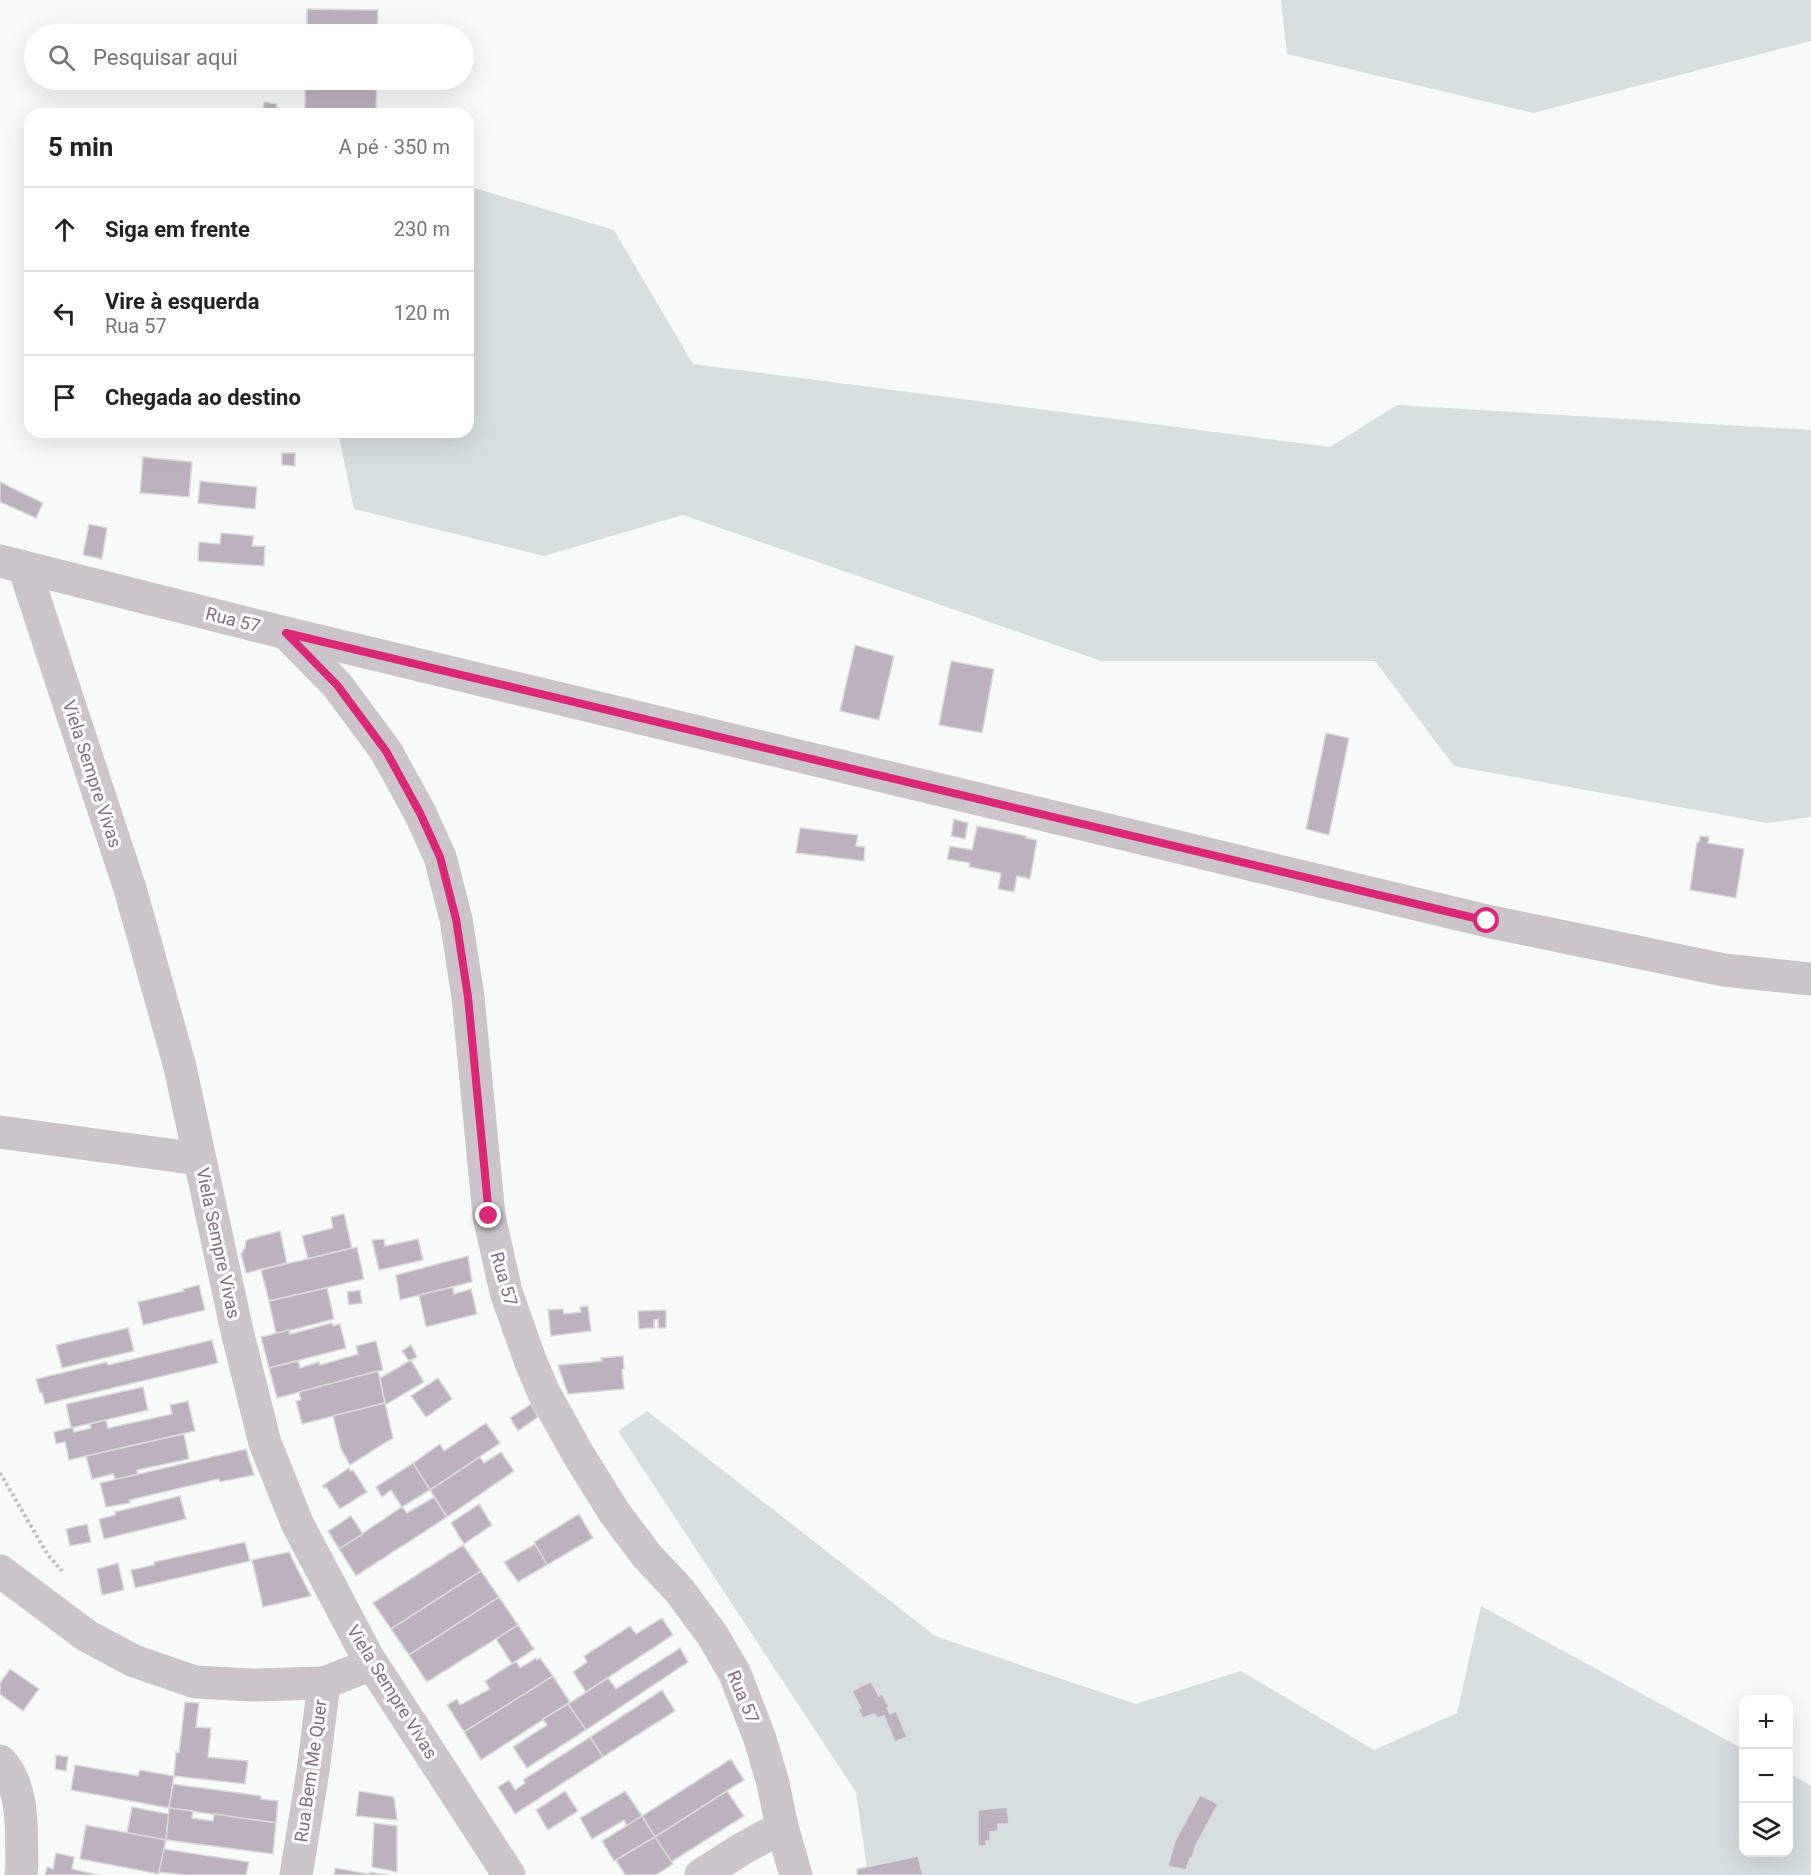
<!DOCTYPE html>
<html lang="pt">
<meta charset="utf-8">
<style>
:root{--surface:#fff;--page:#f6f6f6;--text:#222;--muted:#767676;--line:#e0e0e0}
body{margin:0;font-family:Roboto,sans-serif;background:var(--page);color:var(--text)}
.controls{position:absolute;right:18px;bottom:18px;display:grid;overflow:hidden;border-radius:12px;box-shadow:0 6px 24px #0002}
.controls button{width:54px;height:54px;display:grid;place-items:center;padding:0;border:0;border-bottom:2px solid var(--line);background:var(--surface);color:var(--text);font:30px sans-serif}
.stop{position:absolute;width:18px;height:18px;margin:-14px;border:4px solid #db2777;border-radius:50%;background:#fff}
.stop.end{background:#db2777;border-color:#fff;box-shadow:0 2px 6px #0008}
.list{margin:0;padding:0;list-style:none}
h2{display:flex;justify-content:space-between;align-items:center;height:78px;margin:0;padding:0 24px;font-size:26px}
h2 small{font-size:20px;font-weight:400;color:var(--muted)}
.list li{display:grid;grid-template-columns:39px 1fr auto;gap:18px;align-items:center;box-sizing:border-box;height:84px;padding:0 24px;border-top:2px solid var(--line)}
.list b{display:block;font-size:22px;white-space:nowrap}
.list p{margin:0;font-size:20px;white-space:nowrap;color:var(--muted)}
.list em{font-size:20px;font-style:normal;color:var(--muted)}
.icon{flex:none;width:33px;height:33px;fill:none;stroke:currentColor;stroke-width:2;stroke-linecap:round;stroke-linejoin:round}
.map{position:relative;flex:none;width:1811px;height:1875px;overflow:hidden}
.search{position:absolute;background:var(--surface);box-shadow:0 6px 24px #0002;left:24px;top:24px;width:450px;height:66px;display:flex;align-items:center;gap:15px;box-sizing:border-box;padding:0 21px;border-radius:33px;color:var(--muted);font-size:22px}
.panel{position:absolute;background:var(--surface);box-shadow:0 6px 24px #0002;left:24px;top:108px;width:450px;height:330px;border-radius:18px}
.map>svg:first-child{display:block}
</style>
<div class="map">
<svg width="1811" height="1875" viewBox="0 0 1811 1875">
<rect width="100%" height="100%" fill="#f8faf9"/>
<g fill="#d7dedf">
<path d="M1281 0H1811V41L1533 113 1287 54Z"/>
<path d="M468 186 614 230 693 364 1330 447 1397 405 1811 430V817L1767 823 1454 766 1375 661H1101L683 515 544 556 354 509 338 432H468Z"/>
<path d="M647 1411 935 1636 1136 1704 1241 1671 1374 1750 1457 1713 1481 1606 1743 1749 1744 1852H1788L1789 1773 1811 1786V1875H868L856 1792 618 1431Z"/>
</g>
<g fill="#beb1bf" stroke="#dadcdb" stroke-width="1.5">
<path d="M307 9 378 10 377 34H302H307Z"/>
<path d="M305 80H377L376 112H326V114H305Z"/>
<path d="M264 102 277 104 275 114H262Z"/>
<path d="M282 453H295V466L282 465Z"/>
<path d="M143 457 192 462 189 497 140 493Z"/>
<path d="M200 481 257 487 255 509 198 503Z"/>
<path d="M0 482 43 503 36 518 0 502Z"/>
<path d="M89 524 107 528 102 559 83 555Z"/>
<path d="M221 533 254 536 252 546H265L264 566 198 561 199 542 220 544Z"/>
<path d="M855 645 894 656 879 720 840 711Z"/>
<path d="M951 661 994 669 982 733 939 725Z"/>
<path d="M1326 733 1349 738 1329 835 1306 829Z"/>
<path d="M954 819 968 823 965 839 951 836Z"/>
<path d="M977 826 1026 836V838L1037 840 1030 879 1017 876 1014 892 998 889 1001 873 969 867 970 863 947 859 950 846 972 850Z"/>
<path d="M800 828 858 835 856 846 865 847 864 861 796 853Z"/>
<path d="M1700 836 1709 837 1708 843 1744 849 1736 898 1690 890 1697 842H1699Z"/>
<path d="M344 1214 352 1248 308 1259 302 1236 333 1228 331 1217Z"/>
<path d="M280 1231 287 1263 246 1273 241 1254 245 1248 246 1240Z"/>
<path d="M384 1239 385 1246 418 1239 423 1260 379 1270 372 1240Z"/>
<path d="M357 1247 364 1279 269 1301 261 1270Z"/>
<path d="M468 1256 472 1282 400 1300 396 1275Z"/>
<path d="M199 1285 205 1310 143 1325 138 1302 184 1291 183 1289Z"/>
<path d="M453 1287 454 1294 471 1289 477 1314 426 1327 419 1295Z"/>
<path d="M327 1288 334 1319 276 1334 269 1301Z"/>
<path d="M360 1290 362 1303 349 1305 347 1292Z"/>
<path d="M588 1306 591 1331 551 1336 548 1310 563 1309 564 1314 581 1312 580 1307Z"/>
<path d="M666 1310V1328H658V1319L654 1320V1328L639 1329 638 1311Z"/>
<path d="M332 1323 333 1326 340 1324 346 1348 269 1368 261 1337 289 1330 290 1334Z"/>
<path d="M128 1328 134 1351 62 1368 56 1345Z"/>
<path d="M212 1340 218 1363 45 1404 42 1393H40L36 1379 107 1362 108 1365Z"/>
<path d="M376 1341 383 1370 277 1398 269 1368 298 1361 300 1368 319 1362 320 1365 358 1354 356 1346Z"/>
<path d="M411 1345 417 1357 409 1361 402 1351Z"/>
<path d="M623 1356 624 1369 622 1370 624 1389 568 1394 558 1365 602 1361 601 1358Z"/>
<path d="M411 1360 424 1382 385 1405 380 1378Z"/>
<path d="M378 1371 385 1403 302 1424 296 1401 301 1400 299 1392Z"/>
<path d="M438 1378 452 1399 426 1417 411 1396Z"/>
<path d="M143 1387 148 1410 71 1428 66 1404Z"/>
<path d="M188 1401 195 1431 69 1460 65 1442 56 1444 54 1432 73 1427 74 1432 91 1428 90 1424 106 1420 108 1428 172 1414 170 1405Z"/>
<path d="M385 1403 393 1438 350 1465 341 1449 333 1416Z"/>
<path d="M531 1404 538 1417 518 1431 510 1418Z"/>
<path d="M486 1423 500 1443 430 1490 413 1463 440 1444 444 1451Z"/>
<path d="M184 1434 189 1459 137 1470 138 1474 115 1480 113 1474 92 1479 86 1456Z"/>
<path d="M246 1449 254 1475 220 1482 219 1479 129 1500 130 1503 106 1507 100 1483Z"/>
<path d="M501 1452 514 1471 447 1517 430 1490 480 1457 484 1463Z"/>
<path d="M413 1463 430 1490 402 1507 391 1490 382 1497 376 1487Z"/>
<path d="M349 1468 350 1471 353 1470 367 1492 340 1509 326 1487 324 1488 322 1486Z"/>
<path d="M180 1496 186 1519 104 1539 99 1519 115 1515V1512Z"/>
<path d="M434 1497 447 1517 356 1576 339 1549 402 1507 407 1513Z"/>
<path d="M479 1504 492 1525 464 1544 451 1523Z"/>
<path d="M579 1514 593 1538 547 1565 534 1542Z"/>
<path d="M351 1516 363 1534 339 1549 328 1531Z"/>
<path d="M87 1524 91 1542 70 1546 66 1529Z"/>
<path d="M245 1542 250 1561 135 1588 131 1570 154 1565V1562Z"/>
<path d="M535 1544 547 1565 518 1582 504 1562Z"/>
<path d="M463 1545 481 1571 391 1629 373 1603Z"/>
<path d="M289 1552 311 1596 263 1607 252 1560Z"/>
<path d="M118 1563 124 1590 102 1595 97 1569Z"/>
<path d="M481 1571 499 1597 409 1655 391 1629Z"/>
<path d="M499 1597 518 1625 427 1682 409 1655Z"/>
<path d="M662 1618 673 1635 586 1692 573 1672 587 1662 584 1656 630 1626 636 1634Z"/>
<path d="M518 1625 534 1649 512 1664 496 1639Z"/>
<path d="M680 1648 688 1662 586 1730 568 1704 608 1678 616 1689Z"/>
<path d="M536 1658 537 1660 540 1658 553 1676 464 1732 447 1705 457 1699 460 1705 490 1689 485 1681 516 1661 520 1668Z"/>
<path d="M10 1669 39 1689 23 1711 0 1694V1683Z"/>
<path d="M553 1676 570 1702 481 1760 464 1732Z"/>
<path d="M869 1682H871L879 1696 882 1694 889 1707 887 1708 890 1714 896 1711 907 1737 895 1742 884 1716 877 1718 875 1714 863 1718 858 1709 861 1708 852 1691Z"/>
<path d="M662 1690 675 1711 603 1757 590 1737Z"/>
<path d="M185 1702 199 1703 196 1727 211 1728 208 1757 248 1761 245 1784 174 1776 176 1752 179 1753Z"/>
<path d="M568 1704 586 1730 527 1768 513 1747 547 1725 543 1719Z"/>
<path d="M590 1737 603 1757 515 1814 498 1787 509 1780 515 1790 525 1783 523 1780Z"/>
<path d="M56 1755 68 1757 66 1771 55 1769Z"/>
<path d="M731 1759 744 1780 655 1837 642 1816Z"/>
<path d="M75 1765 138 1776 140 1770 174 1776 169 1808 71 1790Z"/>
<path d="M173 1784 261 1796V1799L278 1801 276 1823 169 1808Z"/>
<path d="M359 1791 394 1797 397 1820 356 1816Z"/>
<path d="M565 1791 578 1811 548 1830 536 1810Z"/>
<path d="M625 1791 642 1816 627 1826 624 1820 592 1839 580 1818Z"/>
<path d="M727 1791 744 1816 671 1862 655 1837Z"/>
<path d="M1200 1795 1218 1804 1195 1847 1192 1859 1190 1858 1186 1870 1168 1866 1175 1841Z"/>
<path d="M132 1807 169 1814 166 1840 127 1833Z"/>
<path d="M1007 1807 1009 1824H998V1831L990 1832V1841H986V1846H978V1810Z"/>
<path d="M169 1808 193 1811 192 1818 213 1821 214 1814 276 1823 273 1854 166 1840Z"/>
<path d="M642 1816 655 1837 614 1861 602 1841Z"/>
<path d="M374 1823 397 1826V1872L372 1867Z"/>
<path d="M86 1825 166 1840 159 1874 80 1859Z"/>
<path d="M655 1837 673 1864 656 1875H625L616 1860Z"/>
<path d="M164 1849 249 1862 246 1875H186L159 1872Z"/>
<path d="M56 1853 74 1857 72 1869 99 1875H45L47 1867 53 1869Z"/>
<path d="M918 1856 923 1875H857V1869Z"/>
<path d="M335 1868 369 1874 370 1872 389 1875H334Z"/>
</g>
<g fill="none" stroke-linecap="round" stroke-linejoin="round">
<path stroke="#c1bcc2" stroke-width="4" stroke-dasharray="3 3" stroke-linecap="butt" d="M0 1473 48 1555 62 1571"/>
<g stroke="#cbc4cb" stroke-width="33">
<path d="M0 561 286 633 337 685 386 751 420 813 440 857 456 919 468 997 489 1216 506 1292 530 1360 543 1391 578 1454 614 1512 647 1556 679 1590 713 1636 735 1674 760 1739 773 1783 782 1827 796 1875"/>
<path d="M24 567 131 892 180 1067 237 1331 265 1443 297 1523 367 1656 509 1875"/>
<path d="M286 633 1487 921 1724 970 1811 979"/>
<path d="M0 1132 199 1159"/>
<path d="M0 1571 87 1636 134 1661 195 1682 252 1685 324 1683"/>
<path d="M0 1761C25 1787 21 1831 22 1865L21 1875"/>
<path d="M296 1875 313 1771 324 1683 372 1664"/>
<path d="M701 1875 742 1849 782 1827"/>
</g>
</g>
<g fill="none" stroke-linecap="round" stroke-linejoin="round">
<path stroke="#db2777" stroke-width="8" d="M489 1216 468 997 456 919 440 857 420 813 386 751 337 685 286 633 1487 921"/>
</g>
<g text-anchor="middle" stroke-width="6" stroke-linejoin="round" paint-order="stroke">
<g font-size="18" fill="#876a88" stroke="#fff">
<text transform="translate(233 620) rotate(14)" y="6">Rua 57</text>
<text transform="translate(92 774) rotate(72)" y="6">Viela Sempre Vivas</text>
<text transform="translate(218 1243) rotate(78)" y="6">Viela Sempre Vivas</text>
<text transform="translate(504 1279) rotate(74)" y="6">Rua 57</text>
<text transform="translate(392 1692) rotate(58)" y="6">Viela Sempre Vivas</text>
<text transform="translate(743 1697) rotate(67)" y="6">Rua 57</text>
<text transform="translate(311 1771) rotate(-82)" y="6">Rua Bem Me Quer</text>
</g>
</g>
</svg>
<div class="controls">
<button>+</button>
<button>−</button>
<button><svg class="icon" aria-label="layers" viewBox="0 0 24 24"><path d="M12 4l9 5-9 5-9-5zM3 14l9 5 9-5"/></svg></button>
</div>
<div class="stop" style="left:1487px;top:921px"></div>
<div class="stop end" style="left:489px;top:1216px"></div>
<div class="search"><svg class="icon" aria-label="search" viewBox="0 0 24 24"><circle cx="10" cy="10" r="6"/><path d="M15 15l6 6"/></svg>Pesquisar aqui</div>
<section class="panel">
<h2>5 min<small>A pé · 350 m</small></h2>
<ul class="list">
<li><svg class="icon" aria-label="ahead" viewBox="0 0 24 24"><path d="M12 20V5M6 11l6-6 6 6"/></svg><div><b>Siga em frente</b></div><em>230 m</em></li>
<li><svg class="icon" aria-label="left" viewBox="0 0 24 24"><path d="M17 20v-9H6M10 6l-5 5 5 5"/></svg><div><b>Vire à esquerda</b><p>Rua 57</p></div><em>120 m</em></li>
<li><svg class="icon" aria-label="arrive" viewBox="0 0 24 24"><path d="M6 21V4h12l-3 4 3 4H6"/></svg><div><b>Chegada ao destino</b></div></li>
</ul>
</section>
</div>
